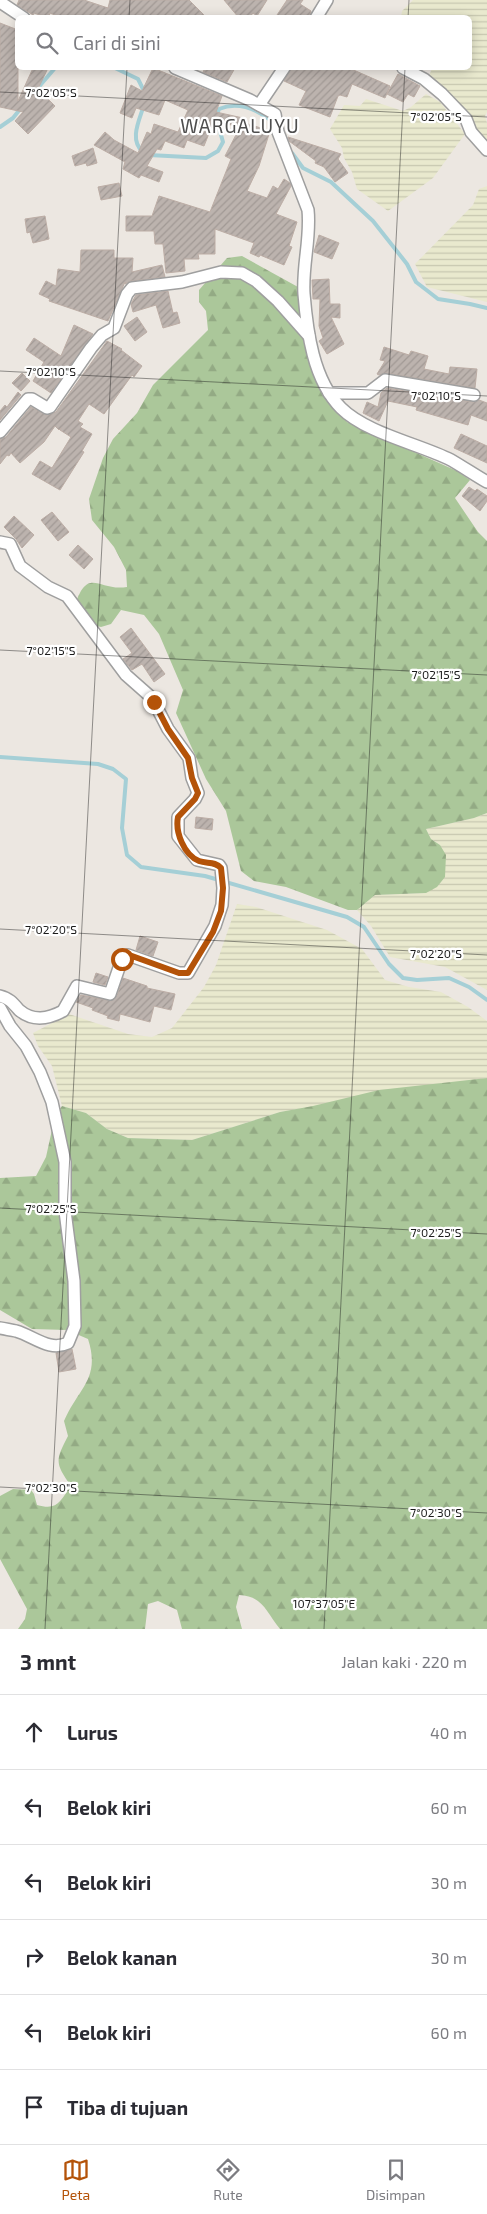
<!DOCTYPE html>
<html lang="id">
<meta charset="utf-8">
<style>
:root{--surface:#fff;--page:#f7f7f7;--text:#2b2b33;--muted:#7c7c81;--line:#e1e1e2;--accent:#b45309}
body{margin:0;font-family:"Exo 2",sans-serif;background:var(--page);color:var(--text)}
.stop{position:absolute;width:15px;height:15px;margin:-11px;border:4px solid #b45309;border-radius:50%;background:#fff}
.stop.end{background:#b45309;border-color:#fff;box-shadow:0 1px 5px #0008}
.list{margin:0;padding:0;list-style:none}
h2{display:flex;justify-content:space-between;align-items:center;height:65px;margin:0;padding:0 20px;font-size:21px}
h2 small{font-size:16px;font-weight:400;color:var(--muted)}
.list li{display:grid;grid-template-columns:32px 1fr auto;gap:15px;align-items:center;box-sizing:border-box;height:75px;padding:0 20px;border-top:1px solid var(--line)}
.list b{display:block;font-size:19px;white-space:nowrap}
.list em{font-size:16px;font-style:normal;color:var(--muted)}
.icon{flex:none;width:28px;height:28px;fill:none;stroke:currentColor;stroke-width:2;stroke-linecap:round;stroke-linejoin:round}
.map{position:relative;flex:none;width:487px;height:1629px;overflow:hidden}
.search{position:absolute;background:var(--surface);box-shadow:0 2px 12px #0003;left:15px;right:15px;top:15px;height:55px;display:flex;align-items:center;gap:12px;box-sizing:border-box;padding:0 18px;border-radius:8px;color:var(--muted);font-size:19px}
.sheet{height:515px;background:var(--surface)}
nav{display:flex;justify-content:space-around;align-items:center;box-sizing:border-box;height:70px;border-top:1px solid var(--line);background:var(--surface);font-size:14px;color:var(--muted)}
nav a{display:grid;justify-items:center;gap:2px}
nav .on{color:var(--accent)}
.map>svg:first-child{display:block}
</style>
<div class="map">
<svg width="487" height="1629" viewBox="0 0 487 1629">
<defs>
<pattern id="farmland-rules" width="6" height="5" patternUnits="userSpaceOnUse" patternTransform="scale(1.25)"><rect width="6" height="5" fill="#e9e9ce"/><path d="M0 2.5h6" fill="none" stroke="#c7c7b0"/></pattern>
<pattern id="forest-firs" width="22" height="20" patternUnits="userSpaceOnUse" patternTransform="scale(1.25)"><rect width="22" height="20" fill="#abc79a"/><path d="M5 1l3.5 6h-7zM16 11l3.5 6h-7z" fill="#93aa84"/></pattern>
<pattern id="building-hatch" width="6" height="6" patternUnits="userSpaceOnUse" patternTransform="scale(1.25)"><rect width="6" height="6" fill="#bcb3ae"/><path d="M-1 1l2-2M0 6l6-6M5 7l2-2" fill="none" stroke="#a19995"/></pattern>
</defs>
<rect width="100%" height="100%" fill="#ece7e1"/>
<g fill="url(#farmland-rules)">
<path d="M413 0H487V112L485 116 487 123V144L478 135 463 110 429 76 432 68H470V18H401L402 11Z"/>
<path d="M426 94 440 102 465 134 433 178 388 211 357 189 352 172 344 158 342 148 330 129 344 105 360 106 366 99 403 111 411 107Z"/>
<path d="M487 186V302L427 287 415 264 473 205 479 189Z"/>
<path d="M487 813V990L445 967 390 957 371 926 357 910 375 895 426 893 440 845 431 839 426 829 474 818Z"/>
<path d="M237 904 256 907 327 930 362 949 385 980 409 987 441 992 468 1007 487 1021V1078L280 1112 192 1140 128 1138 107 1129 86 1113 62 1106 52 1066 38 1046 33 1033 69 1014 128 1034 152 1037 172 1028 204 987 216 965Z"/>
</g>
<g fill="url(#forest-firs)">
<path d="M242 256 298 287 303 320 316 379 347 422 457 471 470 480 455 498 478 532 487 541V813L474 818 426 829 431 839 440 845 446 855 445 877 437 887 426 893 375 895 357 910H348L286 887 254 881 241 871 226 811 206 779 176 713 183 690 159 634 144 615 121 610 111 624 101 627 83 623 74 608C88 564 98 592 127 587L126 570 114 547 92 520 89 499 103 458 113 439 137 413 153 385 208 330 206 311 199 302V290L227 258Z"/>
<path d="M487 1078V1629H280C266 1612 263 1596 239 1595L236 1607 242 1629H182L177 1610 158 1601 148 1604 145 1629H18L25 1619 27 1609 0 1559V1496L13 1489 31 1490 34 1494 37 1505C58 1511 60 1501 71 1486 55 1463 55 1461 68 1436L64 1421C78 1388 101 1379 88 1339L67 1330 32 1329 0 1310V1178L36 1176 46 1157 55 1116 62 1106 86 1113 107 1129 128 1138 192 1140 280 1112 313 1106 379 1090Z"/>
</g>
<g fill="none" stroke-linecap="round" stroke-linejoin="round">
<g stroke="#a5cfd6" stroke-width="4">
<path d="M115 68 138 79 144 91"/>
<path d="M37 89 55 68"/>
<path d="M0 127 13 118 21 108"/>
<path d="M143 152C129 140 139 121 144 105"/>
<path d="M292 153 303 168 331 182 373 221 407 264 416 282 429 292 438 299 470 304 487 308"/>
<path d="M149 155 206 158 218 151 223 142 216 117 219 109C238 101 258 110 273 122"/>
<path d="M0 757 98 764 113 769 126 779 122 828 127 855 141 867 205 876 347 917 364 927 389 964 403 978 417 980 449 978 469 987 487 1000"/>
</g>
</g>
<g fill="url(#building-hatch)" stroke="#bcada5">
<path d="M19 0H84L108 8 110 0H189L207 18H94L85 15 84 18H62L50 13 48 18 34 13 33 15 30 13 17 5Z"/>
<path d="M224 0H267L257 16 253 13 249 18H239Z"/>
<path d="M287 0H303L300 4 311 11 309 18H275Z"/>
<path d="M0 23 18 30V101L33 68H48L38 89 55 106 28 134 15 121 23 112 0 107Z"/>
<path d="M153 68 222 96 216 112 243 118 242 122 270 131 259 166 247 191 267 198 273 186 278 189 284 179 290 183 291 186 276 214 297 222 289 246 292 247 284 265 260 255 259 257 250 253 254 243 215 229V254H198L199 259H184L185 271 166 273 163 244H155L154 231H126V216H152L159 196 210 212 231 159 225 156 240 127 214 121 204 146 187 140 184 148 165 141 161 150 157 149 147 166 163 172 159 182 141 175 139 178 123 169 125 162 94 145 105 132 114 140 138 153 147 132 151 134 154 124 178 132 188 110 165 100 159 115 136 108 132 118 120 113 131 85 142 91Z"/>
<path d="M205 68H235L227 82 203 72Z"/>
<path d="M291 68H349L390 86 385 98 352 84 347 97 340 95 338 96 330 117 299 105 306 91 284 81Z"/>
<path d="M398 74 420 86 414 97 408 94 403 102 387 94Z"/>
<path d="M288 137 341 154 338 159 348 173 335 182 324 167 315 163 316 161 289 141Z"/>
<path d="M93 148 97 163 87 166 86 163 75 166 72 156Z"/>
<path d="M119 183 122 196 101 200 98 187Z"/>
<path d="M45 216 49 239 33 243 30 232 27 233 25 219Z"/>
<path d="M319 235 339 243 332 259 314 252Z"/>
<path d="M81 250H114V258H133L132 272 162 265 165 277 131 281 125 284V282L108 321 49 301 50 299 39 294 46 281 56 286 58 269 80 272Z"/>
<path d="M329 279 330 304H340V318L331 317 344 344 327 354 319 341 323 338 319 326 320 299H313L312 280Z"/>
<path d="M168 291 173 313 177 312 180 323 163 328 156 305 133 312 131 304 136 295Z"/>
<path d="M137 317 147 332 135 341 124 326Z"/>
<path d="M74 325 93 334 51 393 33 381 44 362 26 350 34 338 61 356Z"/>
<path d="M107 341 122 349 121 350 142 366 134 377 132 375 104 414 89 404 78 421 83 424 80 427 92 434 82 451 84 452 60 490 32 474 40 461 52 468 71 437 60 430 61 428 59 430 55 426 44 442 20 463 11 453 9 456 7 455 0 464V439L6 437 31 407 46 415 56 412Z"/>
<path d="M384 347 409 355 411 351 428 356 424 369 449 374 450 367 477 369 475 388 386 373 379 375 377 374 385 361 380 360Z"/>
<path d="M22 373 30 381 21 391 12 383Z"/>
<path d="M387 388 473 402 479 400 487 403V421L471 415 468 425 416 410 417 407 388 401 379 421 363 413 367 402 378 407 381 393Z"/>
<path d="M18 392 21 395 0 420V411L5 405 7 407Z"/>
<path d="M461 434 487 446V463L454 448Z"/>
<path d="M469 487 475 491 477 489 487 496V501L480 511 462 496Z"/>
<path d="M52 512 69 532 58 541 41 520Z"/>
<path d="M14 516 34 535 22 548 16 539 4 527Z"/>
<path d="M78 545 93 559 84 569 69 555Z"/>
<path d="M131 628 165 674 154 682 142 664 132 670 123 659 132 653 120 637Z"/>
<path d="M196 817 213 819 212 830 195 828Z"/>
<path d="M140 936 158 942 153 956 136 950Z"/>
<path d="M96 973 108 977 105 985 93 982Z"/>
<path d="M123 978 147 986V988L175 994 171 1010 154 1006 150 1022 120 1014 119 1021 107 1018 108 1016 92 1010 93 1008 76 1002 81 995 112 1001 117 996Z"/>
<path d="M72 1349 76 1369 59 1372 56 1353Z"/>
</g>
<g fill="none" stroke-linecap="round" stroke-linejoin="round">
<g stroke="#9f9f9f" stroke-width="14">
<g id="minor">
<path d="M0 2 24 18"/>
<path d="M316 18 327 0"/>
<path d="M175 68 250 100 275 114 278 132 308 210C311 238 302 266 304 294 307 331 313 380 341 408 366 433 419 444 451 460 463 467 475 475 487 482"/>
<path d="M403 68 424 79 442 94 466 119 471 132 487 150"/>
<path d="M259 105 284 68"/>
<path d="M329 393H368L385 380 474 395"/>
<path d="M0 432 28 399H32L47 408 50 407 91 348 102 335 114 328 127 294 132 288 182 282 221 272 242 273 256 281 278 301 309 336"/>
<path d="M0 542 10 544 20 566 48 587 67 596 126 675 152 698 168 729 189 758 192 778 198 793 195 799 178 817V836L197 860 219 865 221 868 223 888 222 905 215 926 188 973H179L128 955 122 959 110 994 77 986 63 1011C48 1019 33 1022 19 1010 13 1003 9 998 0 996"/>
<path d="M0 1008 10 1026 26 1046 40 1072 52 1102 65 1162V1211L74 1281 75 1326 68 1343C49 1352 34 1336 16 1331 11 1330 5 1329 0 1328"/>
</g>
</g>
<use href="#minor" stroke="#fff" stroke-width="11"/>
</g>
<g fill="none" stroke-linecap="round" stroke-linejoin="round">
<path stroke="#b45309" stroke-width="6" d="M122 959 124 956H132L179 973H188L213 932 221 911 223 888 221 868C215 861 207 864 199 861 184 855 175 832 178 817L195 799 198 793 192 778 188 758 168 729 154 702"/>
</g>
<path fill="none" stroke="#1b1b1b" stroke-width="1" stroke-opacity="0.45" d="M129 18 130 0M408 18 409 0M0 92 487 117M0 371 487 396M0 650 487 675M0 929 487 955M0 1208 487 1234M0 1487 487 1513M45 1629 127 68M324 1629 405 68"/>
<g text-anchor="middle" stroke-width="4.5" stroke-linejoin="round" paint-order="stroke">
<g font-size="19" letter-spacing="1" fill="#4e4e4e" stroke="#fff">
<text x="240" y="133">WARGALUYU</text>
</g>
</g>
<g font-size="12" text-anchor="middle" fill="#1b1b1b" stroke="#fff" stroke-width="4.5" stroke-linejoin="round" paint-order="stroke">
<text x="51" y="97">7°02'05"S</text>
<text x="436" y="121">7°02'05"S</text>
<text x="51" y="376">7°02'10"S</text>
<text x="436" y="400">7°02'10"S</text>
<text x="51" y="655">7°02'15"S</text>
<text x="436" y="679">7°02'15"S</text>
<text x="51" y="934">7°02'20"S</text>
<text x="436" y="958">7°02'20"S</text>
<text x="51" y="1213">7°02'25"S</text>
<text x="436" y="1237">7°02'25"S</text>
<text x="51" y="1492">7°02'30"S</text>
<text x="436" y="1517">7°02'30"S</text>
<text x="324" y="1608">107°37'05"E</text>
</g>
</svg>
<div class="stop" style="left:122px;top:959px"></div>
<div class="stop end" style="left:154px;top:702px"></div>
<div class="search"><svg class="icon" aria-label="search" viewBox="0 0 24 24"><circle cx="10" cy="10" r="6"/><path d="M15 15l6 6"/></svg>Cari di sini</div>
</div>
<section class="sheet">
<h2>3 mnt<small>Jalan kaki · 220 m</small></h2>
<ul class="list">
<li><svg class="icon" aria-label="ahead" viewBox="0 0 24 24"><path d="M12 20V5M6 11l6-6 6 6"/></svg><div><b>Lurus</b></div><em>40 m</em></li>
<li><svg class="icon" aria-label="left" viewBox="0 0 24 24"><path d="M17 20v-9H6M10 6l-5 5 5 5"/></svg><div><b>Belok kiri</b></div><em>60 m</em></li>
<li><svg class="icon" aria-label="left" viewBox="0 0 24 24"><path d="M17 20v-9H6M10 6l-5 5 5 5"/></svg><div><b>Belok kiri</b></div><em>30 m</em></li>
<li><svg class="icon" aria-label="right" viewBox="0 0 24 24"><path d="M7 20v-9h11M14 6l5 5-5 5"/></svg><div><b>Belok kanan</b></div><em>30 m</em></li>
<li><svg class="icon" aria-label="left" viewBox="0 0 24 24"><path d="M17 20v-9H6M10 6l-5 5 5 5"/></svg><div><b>Belok kiri</b></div><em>60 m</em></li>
<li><svg class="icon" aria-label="arrive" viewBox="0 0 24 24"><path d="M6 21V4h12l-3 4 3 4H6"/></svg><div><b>Tiba di tujuan</b></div></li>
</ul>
</section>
<nav>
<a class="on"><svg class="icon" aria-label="map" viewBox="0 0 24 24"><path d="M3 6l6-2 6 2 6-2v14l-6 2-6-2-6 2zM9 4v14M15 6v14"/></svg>Peta</a>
<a><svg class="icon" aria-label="directions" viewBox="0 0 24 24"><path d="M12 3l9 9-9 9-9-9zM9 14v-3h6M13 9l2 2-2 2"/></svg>Rute</a>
<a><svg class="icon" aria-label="saved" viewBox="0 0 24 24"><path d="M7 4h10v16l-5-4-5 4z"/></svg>Disimpan</a>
</nav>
